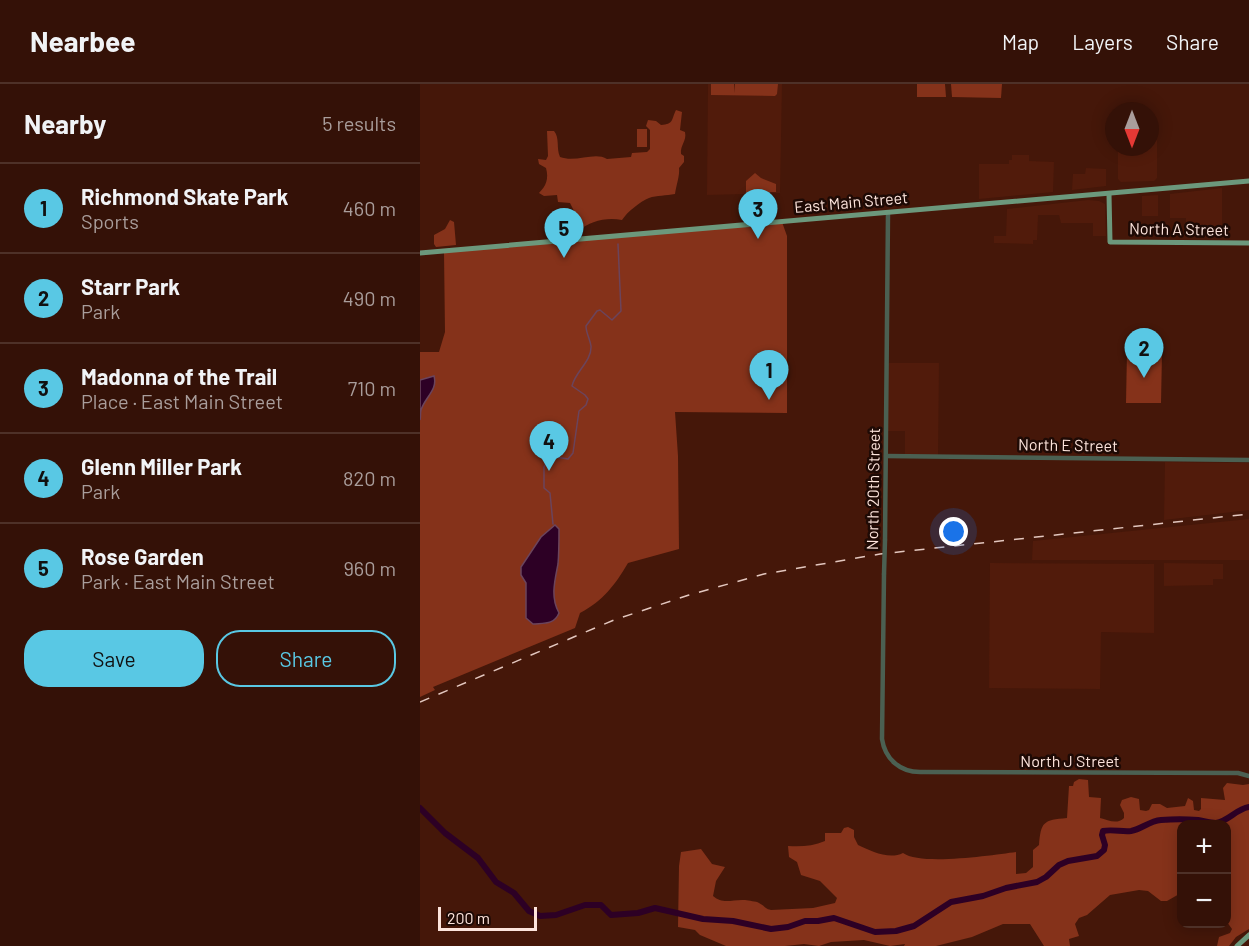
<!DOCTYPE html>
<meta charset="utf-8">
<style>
:root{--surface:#341107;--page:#3c1a11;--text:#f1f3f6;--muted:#a99d9b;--line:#4e3128;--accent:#59c8e4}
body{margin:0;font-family:Barlow,sans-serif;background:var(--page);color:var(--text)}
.controls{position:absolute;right:18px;bottom:18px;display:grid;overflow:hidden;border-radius:12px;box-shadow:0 3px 15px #0003}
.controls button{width:54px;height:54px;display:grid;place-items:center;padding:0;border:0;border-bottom:2px solid var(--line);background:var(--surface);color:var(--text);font:30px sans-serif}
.compass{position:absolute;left:685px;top:18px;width:54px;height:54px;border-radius:50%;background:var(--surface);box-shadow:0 3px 15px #0003;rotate:180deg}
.scale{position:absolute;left:18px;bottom:15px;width:99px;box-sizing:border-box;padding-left:6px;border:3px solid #fde4dc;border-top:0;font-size:16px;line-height:21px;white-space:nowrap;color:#fde4dc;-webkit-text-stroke:4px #1e0a05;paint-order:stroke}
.you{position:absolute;left:534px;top:448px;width:21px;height:21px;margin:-15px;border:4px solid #fff;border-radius:50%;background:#1a73e8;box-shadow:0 0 0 9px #1a73e833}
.badge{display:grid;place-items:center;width:39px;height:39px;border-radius:50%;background:var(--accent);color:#111;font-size:20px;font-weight:700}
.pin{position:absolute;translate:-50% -50px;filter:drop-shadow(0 2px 3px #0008)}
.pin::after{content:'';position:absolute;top:32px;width:21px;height:18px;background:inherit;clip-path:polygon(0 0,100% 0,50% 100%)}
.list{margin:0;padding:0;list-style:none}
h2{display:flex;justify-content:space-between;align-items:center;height:78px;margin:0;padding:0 24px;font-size:26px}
h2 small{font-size:20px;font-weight:400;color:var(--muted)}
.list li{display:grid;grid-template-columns:39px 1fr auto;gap:18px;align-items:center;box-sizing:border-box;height:90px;padding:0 24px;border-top:2px solid var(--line)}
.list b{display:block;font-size:22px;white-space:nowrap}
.list p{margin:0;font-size:20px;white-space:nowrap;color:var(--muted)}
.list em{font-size:20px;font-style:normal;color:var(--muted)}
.actions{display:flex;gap:12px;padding:18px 24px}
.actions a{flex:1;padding:14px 0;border:2px solid var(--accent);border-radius:24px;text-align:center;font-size:21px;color:var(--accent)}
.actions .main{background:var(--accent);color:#111}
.map{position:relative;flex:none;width:829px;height:862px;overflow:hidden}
header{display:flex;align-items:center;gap:36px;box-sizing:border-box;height:84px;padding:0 30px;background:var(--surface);border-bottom:2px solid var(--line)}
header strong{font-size:28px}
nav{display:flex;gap:33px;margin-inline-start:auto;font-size:21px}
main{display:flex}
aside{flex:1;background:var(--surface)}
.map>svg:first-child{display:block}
</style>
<header>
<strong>Nearbee</strong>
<nav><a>Map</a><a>Layers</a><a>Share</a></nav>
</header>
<main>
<aside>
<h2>Nearby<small>5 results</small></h2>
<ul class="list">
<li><span class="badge">1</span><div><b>Richmond Skate Park</b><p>Sports</p></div><em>460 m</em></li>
<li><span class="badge">2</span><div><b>Starr Park</b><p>Park</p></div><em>490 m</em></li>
<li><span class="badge">3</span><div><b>Madonna of the Trail</b><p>Place · East Main Street</p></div><em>710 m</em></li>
<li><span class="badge">4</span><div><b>Glenn Miller Park</b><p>Park</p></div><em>820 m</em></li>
<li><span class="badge">5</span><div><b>Rose Garden</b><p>Park · East Main Street</p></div><em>960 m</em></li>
</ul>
<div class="actions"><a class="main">Save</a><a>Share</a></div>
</aside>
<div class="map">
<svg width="829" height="862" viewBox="0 0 829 862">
<rect width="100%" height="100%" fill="#451709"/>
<g fill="#511b0b">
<path d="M288 0H362L360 109 287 111Z"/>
<path d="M730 51H737V94L734 97 701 98 698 95V63H730Z"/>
<path d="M592 71H609V77L634 78 633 108 559 115V80H589V76H592Z"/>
<path d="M666 84 686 85V102L652 106 653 90H665Z"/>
<path d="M802 104V152H788V141H766V134H750V110Z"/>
<path d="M738 111V132H722V112Z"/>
<path d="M668 116 679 117 685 120 686 152H673V139H641L639 131H618L617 156H613V160L574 159V152H586L587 125Z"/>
<path d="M467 279H519L518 372H485V347H466Z"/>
<path d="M745 378 829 379V426L744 436Z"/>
<path d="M829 435V476H612L613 457Z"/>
<path d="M570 479 734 480V549L681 548 680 605 569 604Z"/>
<path d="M744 479 803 480V495H793V501L744 502Z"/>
</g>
<g fill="#85321a">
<path d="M291 0H314V9L315 0H358L357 10 355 12 291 11Z"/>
<path d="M497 0H525L526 13H497Z"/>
<path d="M531 0H582L581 14 532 13Z"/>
<path d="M256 26 262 28 260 46 265 48C267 57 260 61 261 70L264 72V78L259 84C260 91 256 102 255 110 246 112 237 111 229 114 221 117 207 128 202 136 186 133 170 137 157 148L154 127 150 119 138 118 137 111 124 112 119 109C126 102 129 95 126 84L119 80 118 75 126 76 128 72 127 47H134C140 54 136 64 140 73 156 79 175 67 187 75L211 73 212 69 227 68 230 65V46L226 42 228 36 236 37 241 41C254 40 251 36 256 26Z"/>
<rect x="217" y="45" width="10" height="18"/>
<path d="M335 89 341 94 356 100V108H326V97Z"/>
<path d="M30 136 34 138 36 161 16 163 14 160V151L25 145Z"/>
<path d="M362 138 367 152V329L255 328 258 372 259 465 208 479C195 501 183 517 160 529L155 544 13 603 15 606 0 613V268H19L25 248 24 168Z"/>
<path d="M707 268 742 269 741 319H706Z"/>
<path d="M659 695 668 696 669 713 681 714 680 734C688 736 697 741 704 734V729L700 721 702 716 711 713 719 715 720 726 726 727 729 726 732 720H740L747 724 765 722 768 714 773 717 774 726 779 727 781 725V714L805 716 803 704 807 699 823 701 829 700V845L816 853 809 862H797L799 853 810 849 812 845 807 838 806 740H762L761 809 747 817H741L728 807 719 806 690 811 667 831 659 834 655 840 659 852 649 855 650 862H624L610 840H583L552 853 516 862H484L485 860 470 862 444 856 411 858 399 862 384 860 365 862H306L280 851 275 846 258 843 259 782 261 768 281 765 292 780 305 783 296 797 293 812C303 821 313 815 325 816 329 817 336 817 339 819 345 822 345 825 351 826L393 824 415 819 417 814 400 797 381 791 377 778 369 773 368 762C381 763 393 762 405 757V749H421L424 744 428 743 434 746V753L438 761C451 767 469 776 483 769 501 782 573 771 596 768V790L606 789 613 783V766L619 761C621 738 623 736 647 734L649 702H653L654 698Z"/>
</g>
<g fill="#2d0025" stroke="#6b445c" stroke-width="1.5">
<path d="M14 292C18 306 5 313 1 326 0 329 1 333 0 336V296Z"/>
<path d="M135 441 139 445C139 457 139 469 138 480 135 496 130 513 139 529 134 541 124 539 113 540L106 534V499L101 491V483L121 453Z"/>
</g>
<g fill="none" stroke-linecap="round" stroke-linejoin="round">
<path stroke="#6b445c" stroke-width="1.5" d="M133 440 130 409 124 404V383L130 372 148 375 153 369 159 327 166 321 168 315 165 311 152 302C155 288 172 277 171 262 170 255 166 249 166 242L177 227 180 226 192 236 201 227 198 160"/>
<path stroke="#2d0025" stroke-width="6" d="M0 724 25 749 58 774 76 798 94 809 109 827 120 832 136 831 165 821H181L191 831 218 829 235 824 283 835 313 837 351 845 368 843 385 837H398L414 834 455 848 476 847 494 842 531 818 563 812 586 804 617 798 626 793 639 781 648 777 677 772 684 766 685 761 682 751 683 747C692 745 702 748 711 747 722 745 729 737 741 736 753 735 766 735 778 736 784 737 790 739 796 739 809 737 816 725 829 723"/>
<g stroke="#4b6052" stroke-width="4.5">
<path d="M466 372 829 376"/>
<path d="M465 456 468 129"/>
<path d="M464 490 462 655C465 675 480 688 500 688L818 689 829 692"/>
</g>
<g stroke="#6c987c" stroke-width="5">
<path d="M689 110 690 158 829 159"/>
<path d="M0 169 829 97"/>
<path d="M817 862 829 851"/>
</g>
<path stroke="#e3c7bf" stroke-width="1.5" stroke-dasharray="10 10" stroke-linecap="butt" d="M0 618 194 536 269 511 344 490 460 470 829 430"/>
<path stroke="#4b6052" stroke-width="4.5" d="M464 490 465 456"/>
</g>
<g text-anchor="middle" stroke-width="5" stroke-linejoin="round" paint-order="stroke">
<g font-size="16" fill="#fde4dc" stroke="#1e0a05">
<text transform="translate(431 118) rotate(-5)" y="6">East Main Street</text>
<text transform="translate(759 145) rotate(1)" y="6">North A Street</text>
<text transform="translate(648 361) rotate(1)" y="6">North E Street</text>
<text transform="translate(453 405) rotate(-89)" y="6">North 20th Street</text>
<text x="650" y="683">North J Street</text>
</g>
</g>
</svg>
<div class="controls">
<button>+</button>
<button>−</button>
</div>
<svg class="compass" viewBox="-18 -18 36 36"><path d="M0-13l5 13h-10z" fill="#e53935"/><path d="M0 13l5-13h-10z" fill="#a99d9b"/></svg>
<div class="scale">200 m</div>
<div class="you"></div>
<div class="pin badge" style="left:349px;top:316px">1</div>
<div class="pin badge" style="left:724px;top:294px">2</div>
<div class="pin badge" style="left:338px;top:155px">3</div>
<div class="pin badge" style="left:129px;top:387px">4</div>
<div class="pin badge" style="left:144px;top:174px">5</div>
</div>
</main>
